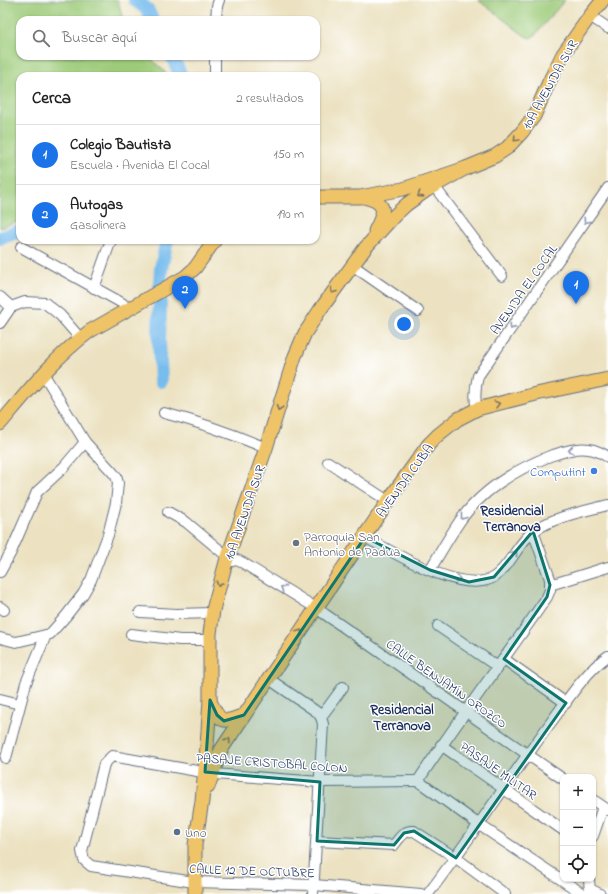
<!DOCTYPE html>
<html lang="es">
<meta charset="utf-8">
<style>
:root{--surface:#fff;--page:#f6f6f6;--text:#202124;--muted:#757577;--line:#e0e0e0;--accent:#1a73e8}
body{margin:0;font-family:"Indie Flower",sans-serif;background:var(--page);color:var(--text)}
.controls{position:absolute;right:12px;bottom:12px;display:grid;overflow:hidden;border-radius:8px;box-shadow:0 1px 3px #0004}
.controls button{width:36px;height:36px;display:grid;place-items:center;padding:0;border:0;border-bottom:1px solid var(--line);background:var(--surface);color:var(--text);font:20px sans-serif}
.you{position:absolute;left:404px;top:324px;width:14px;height:14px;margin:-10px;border:3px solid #fff;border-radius:50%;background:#1a73e8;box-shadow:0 0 0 6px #1a73e833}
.badge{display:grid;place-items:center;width:26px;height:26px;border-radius:50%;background:var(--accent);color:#fff;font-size:13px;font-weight:700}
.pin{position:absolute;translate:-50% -33px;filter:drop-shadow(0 1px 2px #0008)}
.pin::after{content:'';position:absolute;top:21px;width:14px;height:12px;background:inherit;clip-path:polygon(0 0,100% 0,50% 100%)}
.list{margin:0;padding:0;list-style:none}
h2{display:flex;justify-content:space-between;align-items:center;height:52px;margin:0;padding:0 16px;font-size:17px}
h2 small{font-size:13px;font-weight:400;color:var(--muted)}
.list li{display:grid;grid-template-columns:26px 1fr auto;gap:12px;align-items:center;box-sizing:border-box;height:60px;padding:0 16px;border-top:1px solid var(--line)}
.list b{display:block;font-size:15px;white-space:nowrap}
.list p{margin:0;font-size:13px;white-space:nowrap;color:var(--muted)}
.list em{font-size:13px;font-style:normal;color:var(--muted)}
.icon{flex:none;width:22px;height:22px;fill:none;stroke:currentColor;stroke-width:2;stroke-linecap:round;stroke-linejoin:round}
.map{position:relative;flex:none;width:608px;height:894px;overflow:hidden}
.search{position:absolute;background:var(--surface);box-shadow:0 1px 3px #0004;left:16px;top:16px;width:304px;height:44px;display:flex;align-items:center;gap:10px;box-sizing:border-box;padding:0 14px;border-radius:12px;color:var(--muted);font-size:15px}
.panel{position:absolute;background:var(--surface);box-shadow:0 1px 3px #0004;left:16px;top:72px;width:304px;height:172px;border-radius:12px}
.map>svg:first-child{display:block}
</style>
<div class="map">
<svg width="608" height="894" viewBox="0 0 608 894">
<rect width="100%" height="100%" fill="#fff"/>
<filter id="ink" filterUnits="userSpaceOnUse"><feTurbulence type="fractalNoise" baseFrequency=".025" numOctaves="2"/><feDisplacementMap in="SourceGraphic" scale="8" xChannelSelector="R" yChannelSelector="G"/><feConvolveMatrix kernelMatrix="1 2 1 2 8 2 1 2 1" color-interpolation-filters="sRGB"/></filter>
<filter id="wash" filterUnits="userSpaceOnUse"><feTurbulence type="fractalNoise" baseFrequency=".012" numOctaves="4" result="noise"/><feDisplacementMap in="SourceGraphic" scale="16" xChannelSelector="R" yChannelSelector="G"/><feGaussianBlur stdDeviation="0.9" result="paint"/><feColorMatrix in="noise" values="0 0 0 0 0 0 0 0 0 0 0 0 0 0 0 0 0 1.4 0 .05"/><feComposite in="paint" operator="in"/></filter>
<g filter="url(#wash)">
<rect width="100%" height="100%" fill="#ece2c1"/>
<g fill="#9dcb79" stroke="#5c7d6c">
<path d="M0 0H118L123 20H20V56H148L164 71 167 76H20V221L0 228Z"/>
<path d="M478 0H565L534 36 530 38 525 36Z"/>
</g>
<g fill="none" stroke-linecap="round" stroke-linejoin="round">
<g stroke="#76bced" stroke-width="14">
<path d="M135 0 147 9 152 20"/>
<path d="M172 56 181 76"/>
<path d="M0 238 20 231"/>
<path d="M160 285 161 268 167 240"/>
<path d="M160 301 159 341 161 381"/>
</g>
</g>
</g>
<g filter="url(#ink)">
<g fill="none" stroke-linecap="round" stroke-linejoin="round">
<g stroke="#646e81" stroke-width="12">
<g id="minor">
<path d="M590 16 608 28"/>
<path d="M216 20 217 6 219 0"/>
<path d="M215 56V76"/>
<path d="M434 186 502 276"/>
<path d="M21 247 122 303 128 309"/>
<path d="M352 265 418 311"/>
<path d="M94 288 111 240"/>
<path d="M0 297 11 307"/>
<path d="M0 323 11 307 25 302 45 303 60 315 80 338"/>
<path d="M477 409C474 398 475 388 478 376L608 188"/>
<path d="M164 413C199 422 233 434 266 448"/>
<path d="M328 462 388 501"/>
<path d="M168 512 186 522 228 557"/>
<path d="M365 537C393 552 463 596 494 577 510 567 518 542 534 531 553 517 585 511 608 505"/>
<path d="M226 562 237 560 243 563 316 608 563 779"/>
<path d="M430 570C440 553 450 535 462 518 484 489 517 469 550 456 562 452 576 447 589 449 596 450 602 453 608 457"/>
<path d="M0 572 11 552 37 492 64 467 85 442"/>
<path d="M550 585 608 567"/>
<path d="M0 607 4 610"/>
<path d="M140 612 176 614 212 613"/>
<path d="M438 626 498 667"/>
<path d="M131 634 180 640H209"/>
<path d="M0 638 16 642 50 634 66 616 83 594 91 580 108 535 116 503 118 483 116 476 85 442 43 373"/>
<path d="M504 659 566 703"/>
<path d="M269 679 317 712 321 717 323 724 313 894"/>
<path d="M0 699 20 704"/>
<path d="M321 717 343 687"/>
<path d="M441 745 563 830"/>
<path d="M6 758 26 683 46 635"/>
<path d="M418 781 320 782 214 774 112 756 104 764 82 851 84 860 91 866 194 882 314 885 421 894"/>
<path d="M418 781C459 718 505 659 547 597L550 590V579L533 531"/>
<path d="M418 781 478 824 583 894"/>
<path d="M593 800 608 810"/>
<path d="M593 836 603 807"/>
<path d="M317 841 394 845C400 837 404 830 414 831L456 858 505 894"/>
<path d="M589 879 590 894"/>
<path d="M590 889 600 894"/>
<path d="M428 894C470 839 508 781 549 725 566 702 585 672 608 656"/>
</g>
</g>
<g stroke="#646e81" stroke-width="15">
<g id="major">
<path d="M316 197H360L403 189 466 168 495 156 507 148 522 132 534 116 549 82 563 54 590 16 603 0"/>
<path d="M364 197C388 203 385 212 375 231"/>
<path d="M0 424C28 391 55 357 90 331L185 277 195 268 215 240"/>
<path d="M210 701C220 723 223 724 244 715"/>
<path d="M208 787 221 750 388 501 429 444 438 435 458 419 477 409 536 394 608 379"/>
<path d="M195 894V845L202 801 207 746 210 700V634L213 610 226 562 266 448 295 356 305 333 320 310 366 247 395 215 407 204 427 190 466 168"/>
</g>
</g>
<use href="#minor" stroke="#fff" stroke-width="10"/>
<use href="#major" stroke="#efc469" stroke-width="13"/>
</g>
<defs><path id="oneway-chevron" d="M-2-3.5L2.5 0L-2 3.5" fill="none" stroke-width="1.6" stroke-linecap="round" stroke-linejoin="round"/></defs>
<g stroke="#7a7263">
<use href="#oneway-chevron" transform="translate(516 139) rotate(133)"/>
<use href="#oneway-chevron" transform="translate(420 195) rotate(147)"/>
<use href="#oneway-chevron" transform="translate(333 291) rotate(126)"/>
<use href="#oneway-chevron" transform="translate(497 404) rotate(-15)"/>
<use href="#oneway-chevron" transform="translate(279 408) rotate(107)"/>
<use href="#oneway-chevron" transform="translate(219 584) rotate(107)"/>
<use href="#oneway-chevron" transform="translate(300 632) rotate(-56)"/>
<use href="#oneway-chevron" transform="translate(228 740) rotate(-57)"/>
</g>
<g stroke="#8d97ae">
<use href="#oneway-chevron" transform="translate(586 221) rotate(124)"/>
<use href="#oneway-chevron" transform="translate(512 327) rotate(125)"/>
<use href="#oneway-chevron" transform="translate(571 450) rotate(170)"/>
<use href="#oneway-chevron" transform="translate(463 517) rotate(128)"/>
<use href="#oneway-chevron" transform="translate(515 553) rotate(-52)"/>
<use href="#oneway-chevron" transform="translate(458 579) rotate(13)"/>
<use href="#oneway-chevron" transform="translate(283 588) rotate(-148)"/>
</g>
</g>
<path fill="#0f766e" fill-opacity="0.2" stroke="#0f766e" stroke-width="3" stroke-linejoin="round" d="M533 531 550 585 547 597 504 659 566 703 456 858 414 831 404 833 394 845 317 841 320 782 205 772 210 700 217 715 224 721 244 715 365 537 430 570 469 582 494 577Z"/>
<circle fill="#3f7fe0" stroke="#fff" stroke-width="1.5" cx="594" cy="471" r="4"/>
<circle fill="#6b7280" stroke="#fff" stroke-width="1.5" cx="296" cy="543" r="4"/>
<circle fill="#5c6f8a" stroke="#fff" stroke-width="1.5" cx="177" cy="832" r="4"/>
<g text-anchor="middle" stroke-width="3" stroke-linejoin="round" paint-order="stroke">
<g font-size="13" fill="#1b2f5e" stroke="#fff">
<text transform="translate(549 84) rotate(-61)" y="5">10A AVENIDA SUR</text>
<text transform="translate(523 289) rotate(-55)" y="5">AVENIDA EL COCAL</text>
<text transform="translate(404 480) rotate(-54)" y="5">AVENIDA CUBA</text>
<text transform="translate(244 512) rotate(-71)" y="5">10A AVENIDA SUR</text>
<text transform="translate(447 683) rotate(35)" y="5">CALLE BENJAMÍN OROZCO</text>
<text transform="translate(272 762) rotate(4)" y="5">PASAJE CRISTOBAL COLON</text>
<text transform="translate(499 770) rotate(35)" y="5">PASAJE MILITAR</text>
<text transform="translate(252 870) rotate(2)" y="5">CALLE 12 DE OCTUBRE</text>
</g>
<g font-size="13" fill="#366cbe" stroke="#fff" text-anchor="end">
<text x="586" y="476">Computint</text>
</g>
<g font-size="13" fill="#5b616d" stroke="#fff" text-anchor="start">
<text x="304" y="541">Parroquia San<tspan x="304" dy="15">Antonio de Padua</tspan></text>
</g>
<g font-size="13" fill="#4e5e75" stroke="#fff" text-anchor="start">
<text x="185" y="837">Uno</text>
</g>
<g font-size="14" font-weight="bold" fill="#1b2f5e" stroke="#fff">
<text x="512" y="515">Residencial<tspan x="512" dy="16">Terranova</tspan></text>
<text x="402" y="714">Residencial<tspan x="402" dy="16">Terranova</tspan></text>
</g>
</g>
</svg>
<div class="controls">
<button>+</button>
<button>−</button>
<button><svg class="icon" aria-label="locate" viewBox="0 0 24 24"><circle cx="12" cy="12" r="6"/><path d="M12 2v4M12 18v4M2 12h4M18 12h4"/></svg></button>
</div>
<div class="you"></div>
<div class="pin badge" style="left:576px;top:304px">1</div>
<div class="pin badge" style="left:185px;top:309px">2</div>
<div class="search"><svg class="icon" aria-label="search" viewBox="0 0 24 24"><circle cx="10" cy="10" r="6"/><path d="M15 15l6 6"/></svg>Buscar aquí</div>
<section class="panel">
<h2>Cerca<small>2 resultados</small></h2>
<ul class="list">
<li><span class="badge">1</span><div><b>Colegio Bautista</b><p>Escuela · Avenida El Cocal</p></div><em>150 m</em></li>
<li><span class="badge">2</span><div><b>Autogas</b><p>Gasolinera</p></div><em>190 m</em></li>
</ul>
</section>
</div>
